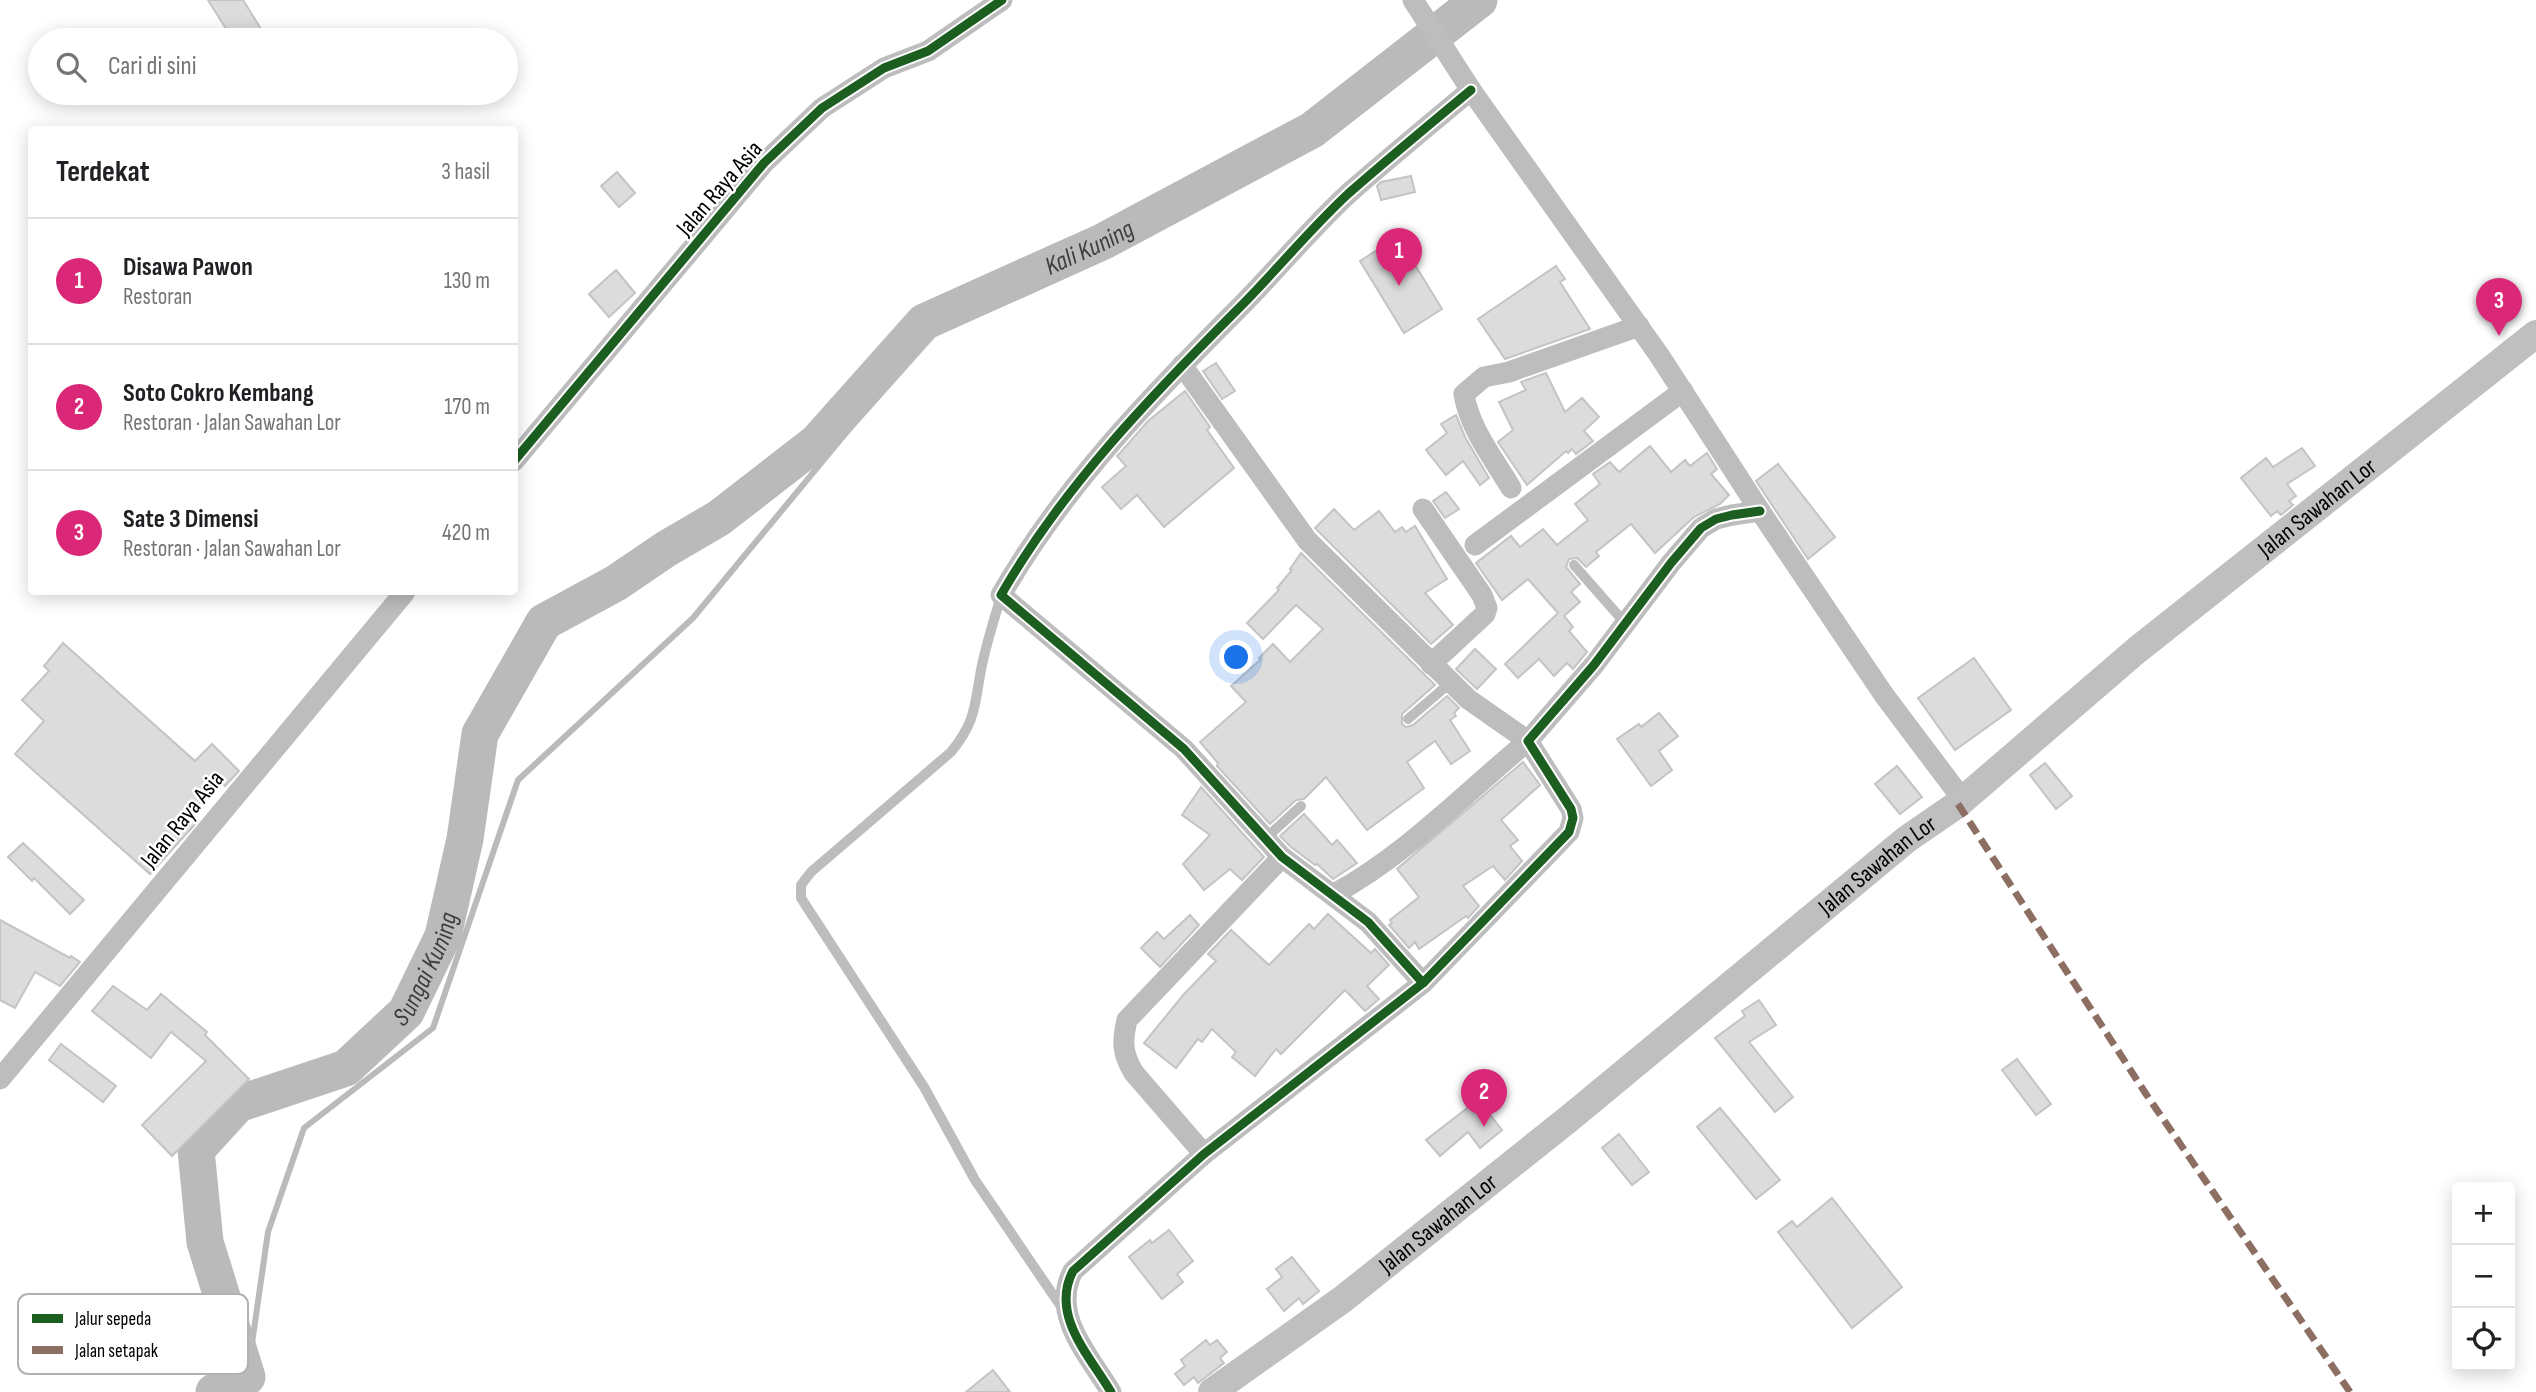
<!DOCTYPE html>
<html lang="id">
<meta charset="utf-8">
<style>
:root{--surface:#fff;--page:#f2f2f2;--text:#202124;--muted:#757577;--line:#e0e0e0;--accent:#db2777}
body{margin:0;font-family:"Sofia Sans Condensed",sans-serif;background:var(--page);color:var(--text)}
.controls{position:absolute;right:21px;bottom:21px;display:grid;overflow:hidden;border-radius:7px;box-shadow:0 4px 18px #0003}
.controls button{width:63px;height:63px;display:grid;place-items:center;padding:0;border:0;border-bottom:2px solid var(--line);background:var(--surface);color:var(--text);font:35px sans-serif}
.you{position:absolute;left:1237px;top:658px;width:24px;height:24px;margin:-18px;border:5px solid #fff;border-radius:50%;background:#1a73e8;box-shadow:0 0 0 10px #1a73e833}
.badge{display:grid;place-items:center;width:46px;height:46px;border-radius:50%;background:var(--accent);color:#fff;font-size:23px;font-weight:700}
.pin{position:absolute;translate:-50% -58px;filter:drop-shadow(0 2px 4px #0008)}
.pin::after{content:'';position:absolute;top:37px;width:24px;height:21px;background:inherit;clip-path:polygon(0 0,100% 0,50% 100%)}
.list{margin:0;padding:0;list-style:none}
h2{display:flex;justify-content:space-between;align-items:center;height:91px;margin:0;padding:0 28px;font-size:30px}
h2 small{font-size:23px;font-weight:400;color:var(--muted)}
.list li{display:grid;grid-template-columns:46px 1fr auto;gap:21px;align-items:center;box-sizing:border-box;height:126px;padding:0 28px;border-top:2px solid var(--line)}
.list b{display:block;font-size:26px;white-space:nowrap}
.list p{margin:0;font-size:23px;white-space:nowrap;color:var(--muted)}
.list em{font-size:23px;font-style:normal;color:var(--muted)}
.icon{flex:none;width:38px;height:38px;fill:none;stroke:currentColor;stroke-width:2;stroke-linecap:round;stroke-linejoin:round}
.map{position:relative;flex:none;width:2536px;height:1392px;overflow:hidden}
.search{position:absolute;background:var(--surface);box-shadow:0 4px 18px #0003;left:28px;top:28px;width:490px;height:77px;display:flex;align-items:center;gap:18px;box-sizing:border-box;padding:0 24px;border-radius:38px;color:var(--muted);font-size:26px}
.panel{position:absolute;background:var(--surface);box-shadow:0 4px 18px #0003;left:28px;top:126px;width:490px;height:469px;border-radius:7px}
.map>svg:first-child{display:block}
</style>
<div class="map">
<svg width="2536" height="1392" viewBox="0 0 2536 1392">
<rect width="100%" height="100%" fill="#fff"/>
<g fill="none" stroke-linecap="round" stroke-linejoin="round">
<path stroke="#bababa" stroke-width="6" d="M245 1392 268 1232 304 1128 433 1028 518 780 693 618 931 330 945 322"/>
<path stroke="#bababa" stroke-width="37" id="s1" d="M214 1392 247 1377 205 1242 196 1150 238 1104 346 1068 406 1012 443 936 465 839 480 734 544 622 616 583 666 549 719 518 817 442 924 322 1102 242 1312 130 1479 0"/>
</g>
<g fill="#dcdcdc" stroke="#c4c4c4" stroke-width="2">
<path d="M208 0H243L268 40H233Z"/>
<path d="M617 172 635 193 619 207 601 186Z"/>
<path d="M1411 176 1415 192 1381 200 1377 186 1381 182Z"/>
<path d="M1398 237 1442 309 1404 333 1360 261Z"/>
<path d="M1556 266 1565 279 1560 282 1590 329 1505 359 1478 319Z"/>
<path d="M616 270 635 293 609 317 589 294Z"/>
<path d="M1216 363 1235 391 1222 399 1203 371Z"/>
<path d="M1546 373 1565 412 1582 398 1599 417 1584 431 1593 441 1576 454 1572 449 1568 453 1566 451 1527 485 1498 442 1513 430 1499 402 1526 390 1521 382Z"/>
<path d="M1185 391 1210 427 1207 430 1234 468 1164 527 1137 495 1121 509 1102 487 1126 466 1117 456 1120 453 1148 421Z"/>
<path d="M1456 415 1465 437 1489 478 1480 485 1463 461 1446 475 1426 450 1447 433 1441 424Z"/>
<path d="M1650 446 1671 472 1685 460 1690 466 1707 453 1717 469 1711 474 1729 495 1720 504 1694 517 1655 553 1631 524 1596 552 1599 556 1586 567 1577 558 1569 559 1566 567 1580 584 1571 592 1580 602 1564 616 1573 627 1569 631 1587 652 1573 669 1567 663 1554 676 1539 659 1518 678 1505 664 1558 613 1528 579 1502 600 1476 563 1511 536 1520 547 1543 529 1557 545 1588 520 1575 504 1600 484 1593 474 1610 462 1619 472Z"/>
<path d="M2302 448 2315 466 2287 484 2296 496 2289 501 2293 505 2281 515 2277 511 2271 516 2241 478 2266 458 2273 467Z"/>
<path d="M1778 464 1835 537 1808 559 1756 481Z"/>
<path d="M1446 492 1459 509 1445 518 1433 501Z"/>
<path d="M1334 509 1354 530 1379 511 1395 532 1402 527 1406 532 1415 526 1447 579 1425 593 1453 625 1431 644 1315 528Z"/>
<path d="M1301 553 1435 685 1402 714V724L1406 727 1413 725 1447 696 1459 708 1454 713 1456 716 1450 720 1470 751 1451 764 1435 741 1407 762 1424 788 1367 830 1326 777 1304 799 1296 800 1270 824 1217 766 1218 763 1200 742 1246 702 1231 686 1261 659 1259 658 1273 644 1290 662 1323 629 1296 605 1263 639 1247 623 1279 590 1277 588 1292 570 1290 569Z"/>
<path d="M63 643 195 761 212 744 239 771 225 786 220 781 190 814 198 821 150 874 15 754 44 721 22 700 49 671 44 666Z"/>
<path d="M1475 649 1496 669 1477 689 1456 669Z"/>
<path d="M1974 658 2011 710 1955 750 1918 698Z"/>
<path d="M1659 713 1678 736 1659 751 1672 770 1651 786 1617 739 1639 724 1641 727Z"/>
<path d="M1523 762 1540 785 1501 820 1518 840 1510 846 1522 861 1505 880 1493 866 1463 886 1479 906 1468 918 1466 916 1419 949 1415 942 1409 948 1389 925 1392 923 1390 920 1419 897 1397 869Z"/>
<path d="M2045 763 2072 796 2056 809 2030 775Z"/>
<path d="M1897 766 1922 797 1900 814 1875 784Z"/>
<path d="M1201 787 1264 857 1242 880 1230 869 1204 890 1183 864 1210 835 1182 815Z"/>
<path d="M1304 814 1332 845 1337 840 1357 863 1333 879 1317 864 1315 865 1291 847 1280 836Z"/>
<path d="M23 843 84 900 70 914 34 878 32 881 8 857Z"/>
<path d="M1328 914 1371 953 1375 949 1389 965 1367 986 1379 999 1365 1011 1345 990 1281 1054 1276 1049 1255 1076 1232 1057 1236 1052 1212 1029 1202 1042 1198 1039 1176 1068 1144 1043 1184 994 1216 961 1208 954 1231 930 1269 965 1309 924 1314 929Z"/>
<path d="M1190 915 1199 925 1160 967 1141 948 1157 932 1164 939Z"/>
<path d="M0 920 70 958 71 956 80 962 60 986 35 972 15 1008 0 1000Z"/>
<path d="M113 986 147 1010 161 994 207 1032 205 1035 249 1079 172 1156 142 1125 206 1061 171 1032 151 1058 92 1011Z"/>
<path d="M1759 1000 1776 1025 1749 1042 1793 1097 1775 1112 1715 1038 1745 1016 1742 1011Z"/>
<path d="M61 1044 116 1086 103 1102 49 1060Z"/>
<path d="M2017 1059 2051 1104 2036 1115 2002 1070Z"/>
<path d="M1474 1103 1484 1116 1488 1112 1502 1130 1480 1148 1468 1132 1440 1156 1426 1140Z"/>
<path d="M1720 1108 1780 1180 1756 1199 1697 1127Z"/>
<path d="M1619 1134 1649 1172 1632 1185 1602 1148Z"/>
<path d="M1832 1198 1902 1287 1852 1328 1778 1232 1792 1221 1797 1227Z"/>
<path d="M1169 1230 1193 1261 1177 1274 1183 1282 1162 1299 1129 1257 1150 1240 1152 1243Z"/>
<path d="M1292 1257 1319 1291 1303 1304 1299 1298 1284 1311 1267 1289 1282 1277 1276 1269Z"/>
<path d="M1206 1340 1210 1345 1217 1340 1227 1352 1220 1358 1224 1363 1198 1383 1194 1377 1184 1385 1175 1374 1185 1366 1181 1360Z"/>
<path d="M993 1370 1010 1392H966Z"/>
</g>
<g fill="none" stroke-linecap="round" stroke-linejoin="round">
<g stroke="#bdbdbd" stroke-width="10">
<path d="M1574 565 1625 623"/>
<path d="M1001 595C995 618 987 641 982 665 974 703 978 719 951 752L811 872 801 885V898L924 1087 975 1180 1062 1308"/>
<path d="M1408 719 1450 683"/>
<path d="M1266 838 1301 806"/>
</g>
<g stroke="#bdbdbd" stroke-width="21">
<path d="M1413 0 1471 90 1659 355 1760 511 1884 695 1963 800"/>
<path d="M1182 365 1307 540 1468 699 1528 741C1465 793 1406 855 1334 894"/>
<path d="M514 461 764 163 822 108 884 68 928 51 1002 0"/>
<path d="M1511 488C1494 459 1469 428 1464 394L1484 377 1509 372 1639 326"/>
<path d="M1423 509 1482 595 1487 608 1485 614 1431 664"/>
<path d="M1475 545 1683 391"/>
<path d="M1423 983 1368 922 1282 857 1184 749 1001 595C1063 487 1151 396 1238 309 1276 271 1310 229 1349 193 1389 158 1430 124 1471 90"/>
<path d="M0 1079 405 592"/>
<path d="M1204 1154 1134 1073C1122 1054 1122 1041 1127 1020L1282 857"/>
<path d="M1111 1392C1089 1355 1050 1315 1073 1271L1204 1154 1423 983 1569 832 1573 818 1571 809 1528 741 1594 665 1671 563 1701 528 1716 519 1732 515 1760 511"/>
</g>
<path stroke="#bfbfbf" stroke-width="28" id="s2" d="M1212 1392 1343 1299 1571 1117 1907 839 1958 804 2137 650 2536 334"/>
<path stroke="#8d6e63" stroke-width="7" stroke-dasharray="14 7" stroke-linecap="butt" d="M1958 804 2146 1094 2350 1392"/>
<g stroke="#fff" stroke-width="13">
<g id="cycleway">
<path d="M514 461 764 163 822 108 884 68 928 51 1002 0"/>
<path d="M1423 983 1368 922 1282 857 1184 749 1001 595C1063 487 1151 396 1238 309 1276 271 1310 229 1349 193 1389 158 1430 124 1471 90"/>
<path d="M1111 1392C1089 1355 1050 1315 1073 1271L1204 1154 1423 983 1569 832 1573 818 1571 809 1528 741 1594 665 1671 563 1701 528 1716 519 1732 515 1760 511"/>
</g>
</g>
<use href="#cycleway" stroke="#1b5e20" stroke-width="9"/>
</g>
<g text-anchor="middle" stroke-width="5" stroke-linejoin="round" paint-order="stroke">
<g font-size="24" fill="#000" stroke="#fff">
<text transform="translate(719 188) rotate(-49)" y="8">Jalan Raya Asia</text>
<text dy="8" stroke="none"><textPath href="#s2" startOffset="1416">Jalan Sawahan Lor</textPath></text>
<text transform="translate(182 819) rotate(-51)" y="8">Jalan Raya Asia</text>
<text dy="8" stroke="none"><textPath href="#s2" startOffset="849">Jalan Sawahan Lor</textPath></text>
<text dy="8" stroke="none"><textPath href="#s2" startOffset="282">Jalan Sawahan Lor</textPath></text>
</g>
<g font-size="26" font-style="italic" fill="#3e3e3e" stroke="#fff">
<text dy="9" stroke="none"><textPath href="#s1" startOffset="1617">Kali Kuning</textPath></text>
<text dy="9" stroke="none"><textPath href="#s1" startOffset="576">Sungai Kuning</textPath></text>
</g>
</g>
<rect x="18" y="1294" width="230" height="80" rx="10" fill="#fff" stroke="#b2b2b2" stroke-width="2"/>
<rect x="32" y="1314" width="31" height="9" fill="#1b5e20"/>
<rect x="32" y="1346" width="31" height="8" fill="#8d6e63"/>
<g font-size="19" fill="#000">
<text x="75" y="1325">Jalur sepeda</text>
<text x="75" y="1357">Jalan setapak</text>
</g>
</svg>
<div class="controls">
<button>+</button>
<button>−</button>
<button><svg class="icon" aria-label="locate" viewBox="0 0 24 24"><circle cx="12" cy="12" r="6"/><path d="M12 2v4M12 18v4M2 12h4M18 12h4"/></svg></button>
</div>
<div class="you"></div>
<div class="pin badge" style="left:1399px;top:286px">1</div>
<div class="pin badge" style="left:1484px;top:1127px">2</div>
<div class="pin badge" style="left:2499px;top:336px">3</div>
<div class="search"><svg class="icon" aria-label="search" viewBox="0 0 24 24"><circle cx="10" cy="10" r="6"/><path d="M15 15l6 6"/></svg>Cari di sini</div>
<section class="panel">
<h2>Terdekat<small>3 hasil</small></h2>
<ul class="list">
<li><span class="badge">1</span><div><b>Disawa Pawon</b><p>Restoran</p></div><em>130 m</em></li>
<li><span class="badge">2</span><div><b>Soto Cokro Kembang</b><p>Restoran · Jalan Sawahan Lor</p></div><em>170 m</em></li>
<li><span class="badge">3</span><div><b>Sate 3 Dimensi</b><p>Restoran · Jalan Sawahan Lor</p></div><em>420 m</em></li>
</ul>
</section>
</div>
